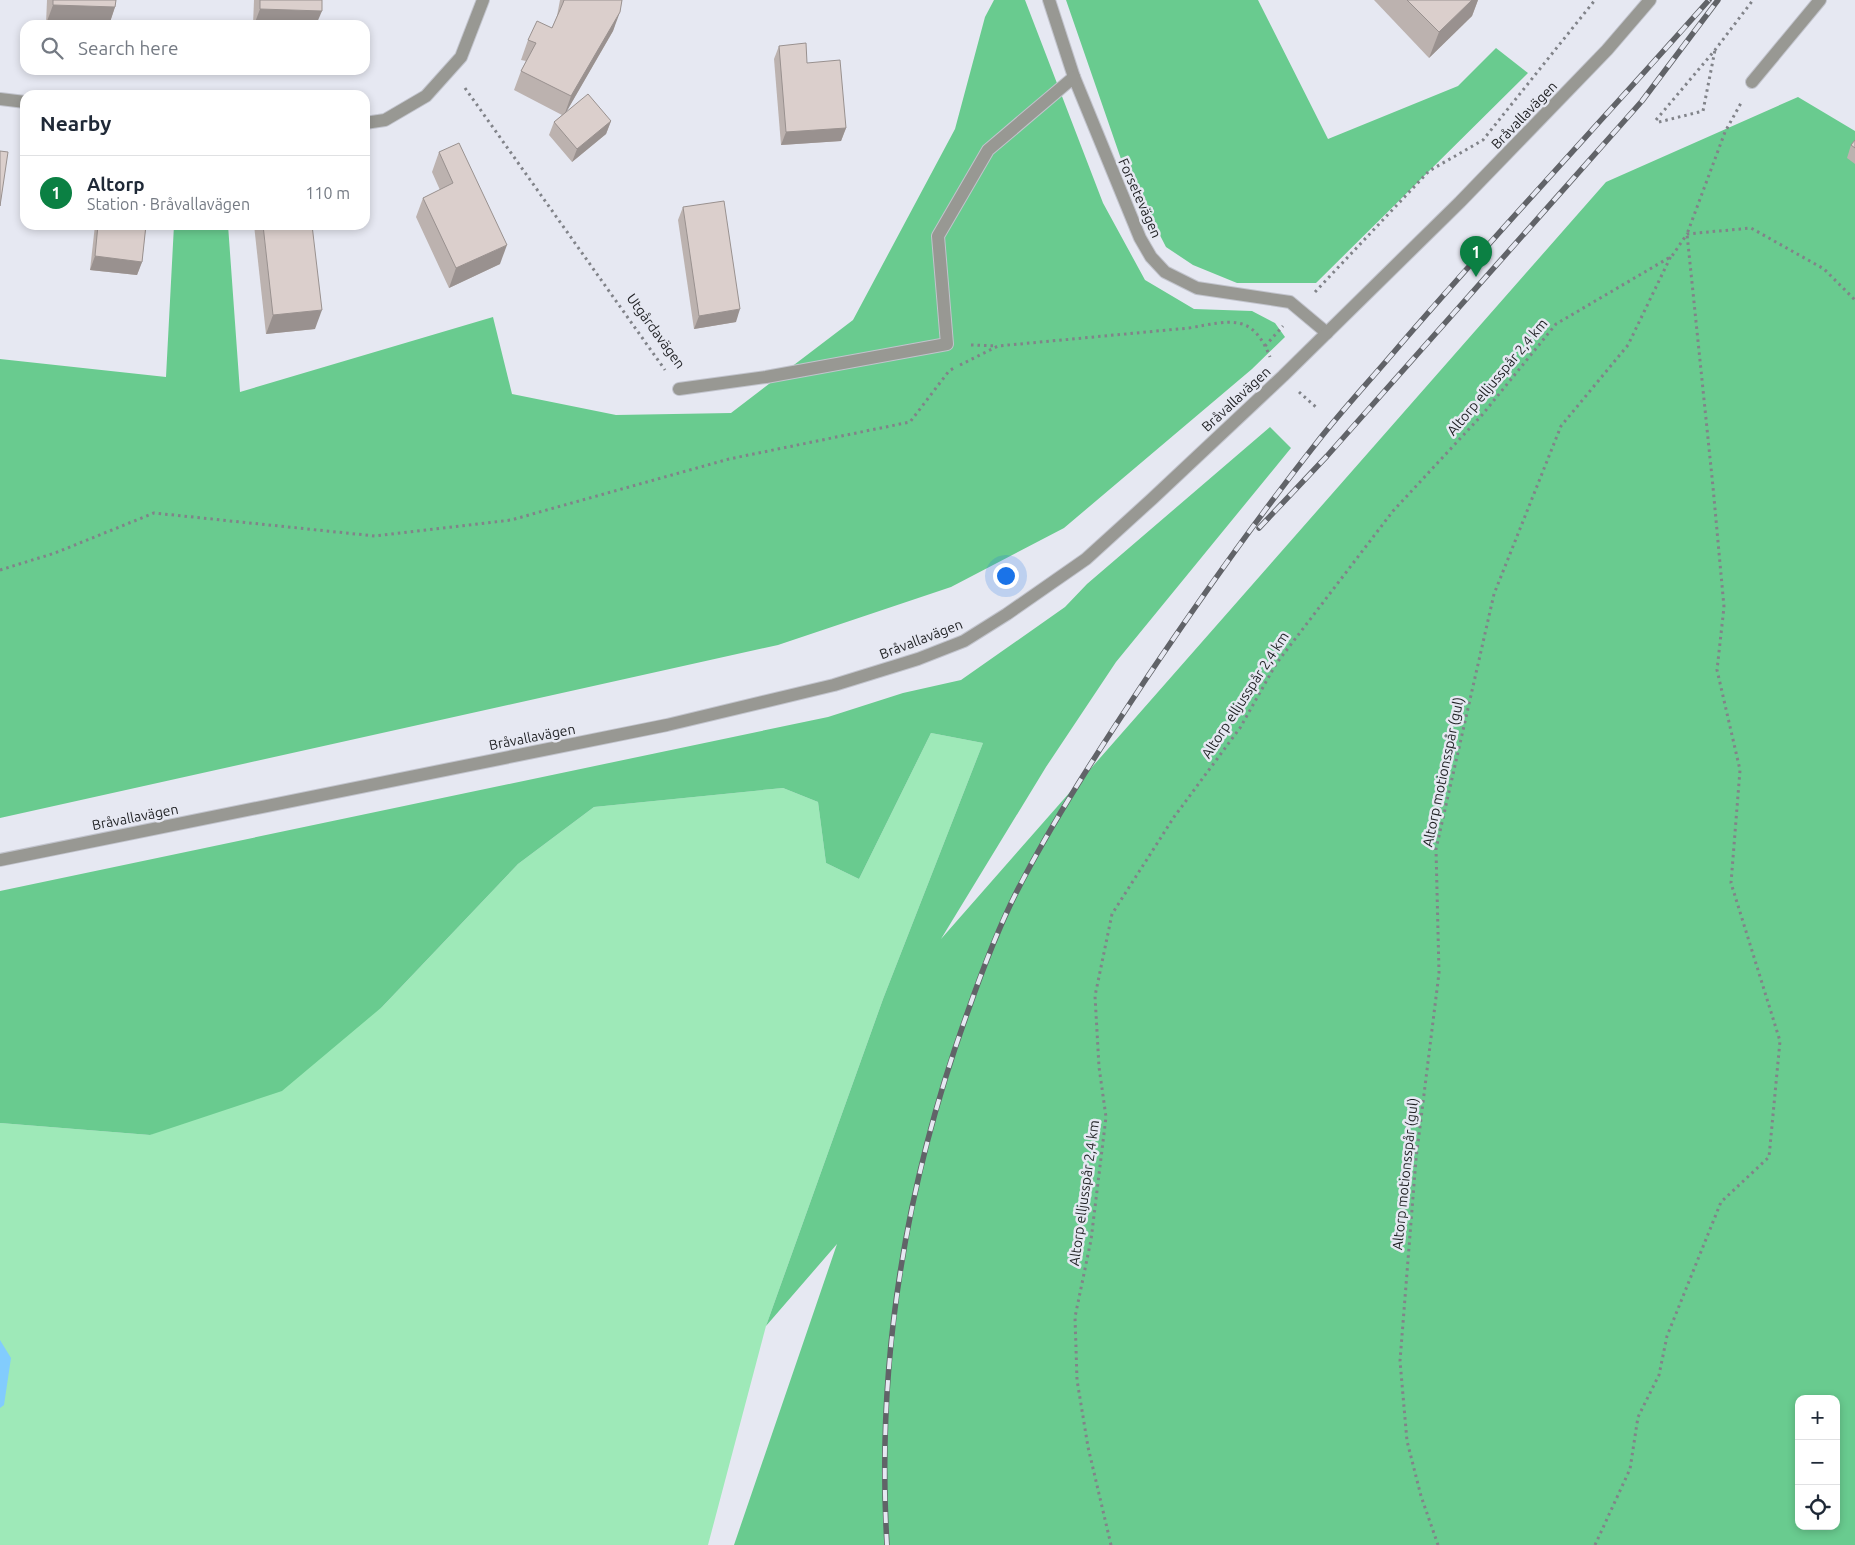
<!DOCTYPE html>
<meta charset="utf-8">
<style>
:root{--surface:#fff;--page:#f2f2f3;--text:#1f2937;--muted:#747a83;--line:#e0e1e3;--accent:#0b8043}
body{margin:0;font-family:Ubuntu,sans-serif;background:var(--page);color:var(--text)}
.controls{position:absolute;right:15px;bottom:15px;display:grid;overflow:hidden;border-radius:10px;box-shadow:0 2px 8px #0003}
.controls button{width:45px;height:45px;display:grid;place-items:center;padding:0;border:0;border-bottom:1px solid var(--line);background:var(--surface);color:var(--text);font:25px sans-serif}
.you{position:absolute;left:1005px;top:575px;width:18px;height:18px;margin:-12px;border:4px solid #fff;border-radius:50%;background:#1a73e8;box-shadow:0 0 0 8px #1a73e833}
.badge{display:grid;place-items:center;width:32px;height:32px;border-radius:50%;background:var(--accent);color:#fff;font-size:16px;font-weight:700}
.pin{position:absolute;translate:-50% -41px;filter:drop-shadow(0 1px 2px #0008)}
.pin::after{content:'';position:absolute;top:26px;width:18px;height:15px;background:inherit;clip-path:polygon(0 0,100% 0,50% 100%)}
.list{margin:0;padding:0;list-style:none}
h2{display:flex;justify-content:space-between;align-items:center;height:65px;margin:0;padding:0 20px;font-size:21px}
h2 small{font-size:16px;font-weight:400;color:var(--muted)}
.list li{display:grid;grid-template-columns:32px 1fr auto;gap:15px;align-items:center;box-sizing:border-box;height:75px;padding:0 20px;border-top:1px solid var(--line)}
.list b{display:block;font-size:19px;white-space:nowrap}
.list p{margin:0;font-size:16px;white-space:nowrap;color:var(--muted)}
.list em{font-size:16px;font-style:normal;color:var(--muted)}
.icon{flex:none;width:28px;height:28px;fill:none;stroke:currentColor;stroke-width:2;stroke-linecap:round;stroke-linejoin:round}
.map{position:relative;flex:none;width:1855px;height:1545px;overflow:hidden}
.search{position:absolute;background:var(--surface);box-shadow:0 2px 8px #0003;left:20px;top:20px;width:350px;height:55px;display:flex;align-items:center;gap:12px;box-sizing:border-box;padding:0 18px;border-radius:15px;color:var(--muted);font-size:19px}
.panel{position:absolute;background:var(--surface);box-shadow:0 2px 8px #0003;left:20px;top:90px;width:350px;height:140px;border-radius:15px}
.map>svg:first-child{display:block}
</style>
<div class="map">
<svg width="1855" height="1545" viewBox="0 0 1855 1545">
<rect width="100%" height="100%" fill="#e6e8f2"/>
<path fill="#9ee9b8" d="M931 733 983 743 883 999 766 1326 708 1545H0V1123L150 1135 382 1007 518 864 594 807 783 788 818 802 826 863 859 879Z"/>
<g fill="#69cb8f" fill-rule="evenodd">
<path d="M994 0H1025L1103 203 1145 280 1194 309 1252 311 1275 323 1285 337 1252 369 1064 528 951 587 778 645 0 818V359L166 377 174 225H228L240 392 493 317 512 394 616 415 731 413 853 320 955 129 985 17Z"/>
<path d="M1066 0H1258L1328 139 1458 86 1496 48 1528 73 1316 283H1237L1193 265 1166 247 1121 159Z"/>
<path d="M1798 97 1855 131V1545H734L837 1244 766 1326 883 999 983 743 931 733 859 879 826 863 818 802 783 788 594 807 518 864 382 1007 282 1091 150 1135 0 1123V891L828 717 903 693 961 680 1065 607 1087 584 1270 427 1291 448 1116 662 1046 767 941 939 1606 182ZM1799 1399H1836V1526H1799Z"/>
</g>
<path fill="#82ccfd" d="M0 1340 11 1358 4 1405 0 1408Z"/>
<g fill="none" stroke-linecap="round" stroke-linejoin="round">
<g stroke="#c2c4cd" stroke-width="14">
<path id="service" d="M1752 82 1820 0"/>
</g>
<g stroke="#c2c4cd" stroke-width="14">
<g id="minor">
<path d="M1049 0 1074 77"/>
<path d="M0 99 25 102"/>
<path d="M365 123 385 120 426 96 461 57 483 0"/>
<path d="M679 389 766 377 947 344 938 236 988 150 1074 77 1140 238 1151 257 1165 272 1197 288 1290 302 1327 333"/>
</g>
</g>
<g stroke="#c2c4cd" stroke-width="14">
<path id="tertiary" d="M0 860 667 725 834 685 918 659 964 641 1007 614 1086 559 1152 499 1283 376 1460 202 1607 50 1650 0"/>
</g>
<g stroke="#818389" stroke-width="3" stroke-dasharray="2.5 4" stroke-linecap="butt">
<path d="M465 88 665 370"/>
<path d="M1656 120 1715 50 1753 0"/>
<path d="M1659 122 1703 111 1715 50"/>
<path d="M1315 292 1429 171 1483 140 1595 0"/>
<path d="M971 345 997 346"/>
<path d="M1265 346 1283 326"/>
<path d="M960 365 998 346 1189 328C1230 321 1252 312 1270 357"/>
<path d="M1299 392 1317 408"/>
<path d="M0 570 55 553 154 513 375 536 511 520 729 459 910 422 949 371 954 368"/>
<path d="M1111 1545 1088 1447 1077 1380 1075 1317 1091 1240 1106 1117 1099 1067 1095 996 1112 914 1174 817 1240 728 1276 664 1393 511 1482 415 1556 324 1672 256 1687 234 1751 228 1824 269 1855 300"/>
<path d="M1438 1545 1421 1496 1407 1441 1400 1361 1416 1159 1439 973 1436 849 1494 594 1561 426 1628 345 1671 256"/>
<path d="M1595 1545 1630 1469 1638 1417 1659 1375 1667 1336 1721 1202 1769 1157 1780 1041 1731 883 1740 770 1717 670 1724 607 1713 487 1687 234 1725 132 1741 103"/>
</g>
<use href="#service" stroke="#989893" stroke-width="12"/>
<use href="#minor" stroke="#989893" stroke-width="12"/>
<use href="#tertiary" stroke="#989893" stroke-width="12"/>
<g stroke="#616368" stroke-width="5.5">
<g id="rail">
<path d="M1259 528 1327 456 1642 101 1718 0"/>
<path d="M887 1545C876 1363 906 1182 968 1011 982 971 997 931 1016 893 1054 818 1101 747 1148 676 1202 596 1258 517 1318 441 1344 408 1373 377 1400 345 1501 228 1607 115 1709 0"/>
</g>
</g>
<use href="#rail" stroke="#e6e8f2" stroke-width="4" stroke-dasharray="11" stroke-linecap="butt"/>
</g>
<g fill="#bcb2af">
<path d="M47 0H116L115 7 109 25 46 24Z"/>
<path d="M254 0H322L316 25H253Z"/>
<path d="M560 0H622L613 31 566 112 611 121 606 134 572 162 549 135 554 122 562 115 514 90 521 71 526 61 521 60 528 40 552 28 557 16Z"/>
<path d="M1374 0H1478L1472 16 1429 58Z"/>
<path d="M779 46 807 63 846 128 841 141 781 145 774 59Z"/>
<path d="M1855 140V164L1847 158 1851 145Z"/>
<path d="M439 152 500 264 449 288 416 217 423 198 440 190 432 172Z"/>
<path d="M683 207 736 322 694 329 678 220Z"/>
<path d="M95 225H146L142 262 137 275 90 270Z"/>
<path d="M254 225H312L315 329 266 334Z"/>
</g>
<g fill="#99918f">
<path d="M1472 0H1478L1472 16 1429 58 1439 32Z"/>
<path d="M53 5 115 7 109 25 46 24Z"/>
<path d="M260 9 322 11 316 25H254Z"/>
<path d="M620 12 613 31 564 116 571 96Z"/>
<path d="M611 121 606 134 572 162 577 149Z"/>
<path d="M846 128 841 141 781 145 786 132Z"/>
<path d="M507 245 500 264 449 288 456 268Z"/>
<path d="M95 256 142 262 137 275 90 270Z"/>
<path d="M740 309 736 322 694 329 699 316Z"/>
<path d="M322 310 315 329 266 334 273 315Z"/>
</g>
<g fill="#dbcfcc" stroke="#99918f">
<path d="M53 0H116L115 7 53 5Z"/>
<path d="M260 0H322V11L260 9Z"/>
<path d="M564 0H622L620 12 571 96 521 71 536 43 528 40 537 21 552 28 563 3Z"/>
<path d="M1407 0H1472L1439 32Z"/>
<path d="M806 43 807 63 840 60 846 128 786 132 779 46Z"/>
<path d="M588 94 611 121 577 149 554 122Z"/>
<path d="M1855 140V148L1851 145Z"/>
<path d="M459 143 507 245 456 268 423 198 453 183 439 152Z"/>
<path d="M0 151 8 152 0 206Z"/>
<path d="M724 201 740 309 699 316 683 207Z"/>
<path d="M98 225H146L142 262 95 256Z"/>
<path d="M263 225H312L322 310 273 315Z"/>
</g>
<g text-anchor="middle" stroke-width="5" stroke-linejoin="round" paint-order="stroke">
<g font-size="14" fill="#1f2023" stroke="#e6e8f2">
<text transform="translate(1524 115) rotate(-46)" y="5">Bråvallavägen</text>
<text transform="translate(1140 198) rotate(66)" y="5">Forsetevägen</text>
<text transform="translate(656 331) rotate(54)" y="5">Utgårdavägen</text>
<text transform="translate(1497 377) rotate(-50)" y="5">Altorp elljusspår 2,4 km</text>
<text transform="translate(1236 399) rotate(-43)" y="5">Bråvallavägen</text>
<text transform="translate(921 639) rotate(-21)" y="5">Bråvallavägen</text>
<text transform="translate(1245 695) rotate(-57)" y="5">Altorp elljusspår 2,4 km</text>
<text transform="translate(532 737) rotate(-11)" y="5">Bråvallavägen</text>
<text transform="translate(1443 772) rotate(-78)" y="5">Altorp motionsspår (gul)</text>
<text transform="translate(135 817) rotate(-11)" y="5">Bråvallavägen</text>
<text transform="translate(1405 1174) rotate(-84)" y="5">Altorp motionsspår (gul)</text>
<text transform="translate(1084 1193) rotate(-82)" y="5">Altorp elljusspår 2,4 km</text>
</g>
</g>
</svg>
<div class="controls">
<button>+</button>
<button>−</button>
<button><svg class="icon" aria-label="locate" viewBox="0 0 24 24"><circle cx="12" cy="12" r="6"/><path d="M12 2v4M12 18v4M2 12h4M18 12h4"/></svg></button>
</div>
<div class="you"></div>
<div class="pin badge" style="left:1476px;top:277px">1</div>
<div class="search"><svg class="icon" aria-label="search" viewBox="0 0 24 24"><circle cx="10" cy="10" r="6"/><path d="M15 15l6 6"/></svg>Search here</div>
<section class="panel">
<h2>Nearby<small></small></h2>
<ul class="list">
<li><span class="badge">1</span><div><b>Altorp</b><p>Station · Bråvallavägen</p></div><em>110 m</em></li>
</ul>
</section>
</div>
